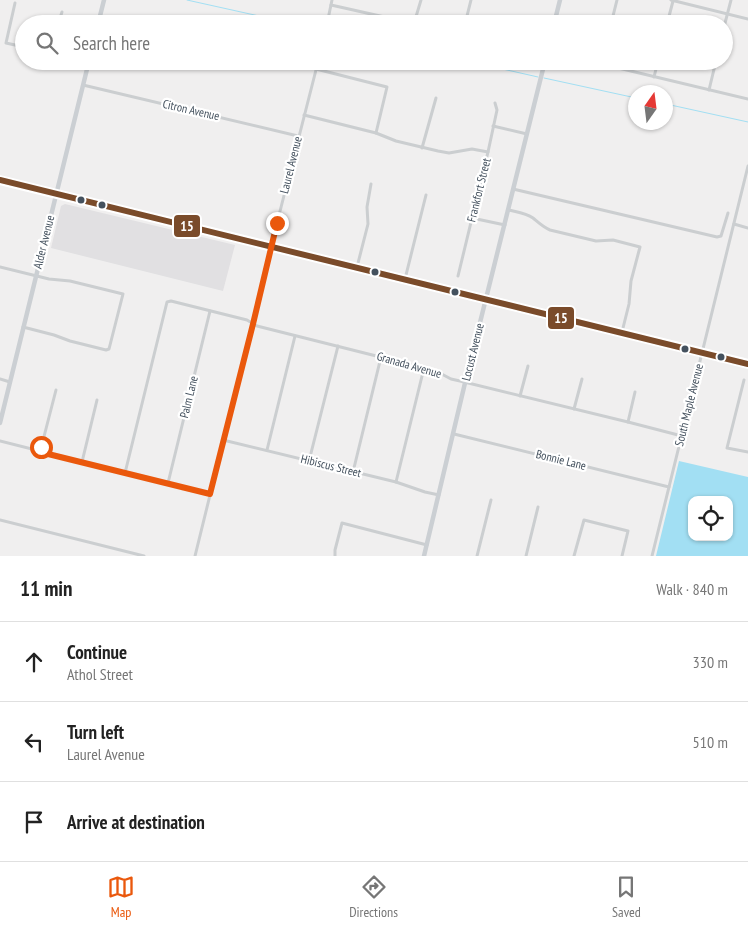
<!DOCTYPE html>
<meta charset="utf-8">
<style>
:root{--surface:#fff;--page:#f2f2f2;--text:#222;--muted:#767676;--line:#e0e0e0;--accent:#ea580c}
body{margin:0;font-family:"PT Sans Narrow",sans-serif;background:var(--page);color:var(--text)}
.controls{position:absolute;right:15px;bottom:15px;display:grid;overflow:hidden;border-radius:10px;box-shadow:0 1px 4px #0004}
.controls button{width:45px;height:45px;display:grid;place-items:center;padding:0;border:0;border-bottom:1px solid var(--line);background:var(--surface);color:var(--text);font:25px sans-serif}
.compass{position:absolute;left:628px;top:85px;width:45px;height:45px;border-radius:50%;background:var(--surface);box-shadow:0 1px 4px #0004;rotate:14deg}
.stop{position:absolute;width:15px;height:15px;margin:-11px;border:4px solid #ea580c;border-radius:50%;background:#fff}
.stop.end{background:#ea580c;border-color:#fff;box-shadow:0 1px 5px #0008}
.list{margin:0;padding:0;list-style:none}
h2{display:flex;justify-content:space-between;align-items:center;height:65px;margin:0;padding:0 20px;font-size:21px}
h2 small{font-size:16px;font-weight:400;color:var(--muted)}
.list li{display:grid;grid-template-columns:32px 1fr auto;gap:15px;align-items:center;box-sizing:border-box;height:80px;padding:0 20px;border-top:1px solid var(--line)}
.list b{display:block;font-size:19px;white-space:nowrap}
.list p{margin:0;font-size:16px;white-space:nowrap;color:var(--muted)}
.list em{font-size:16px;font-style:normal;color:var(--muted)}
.icon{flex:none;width:28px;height:28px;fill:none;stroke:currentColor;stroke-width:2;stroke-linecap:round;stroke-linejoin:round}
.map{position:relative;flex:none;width:748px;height:556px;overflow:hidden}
.search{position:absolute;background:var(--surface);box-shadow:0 1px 4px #0004;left:15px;right:15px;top:15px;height:55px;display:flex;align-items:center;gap:12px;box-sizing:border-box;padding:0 18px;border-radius:28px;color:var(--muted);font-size:19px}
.sheet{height:305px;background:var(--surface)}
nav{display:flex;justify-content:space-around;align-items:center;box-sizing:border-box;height:70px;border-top:1px solid var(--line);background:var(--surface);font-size:14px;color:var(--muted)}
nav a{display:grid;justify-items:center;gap:2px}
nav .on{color:var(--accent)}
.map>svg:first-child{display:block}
</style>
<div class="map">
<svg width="748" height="556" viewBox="0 0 748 556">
<rect width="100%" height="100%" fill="#f0efef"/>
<path fill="#e1e0e2" d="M65 204 235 245 223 291 51 248 61 206Z"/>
<path fill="#a2dff3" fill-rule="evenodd" d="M679 461 748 477V556H656ZM692 500H729V537H692Z"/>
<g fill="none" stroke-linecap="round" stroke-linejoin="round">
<g stroke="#a2dff3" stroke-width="1">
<path d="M187 0 295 24"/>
<path d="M467 61 538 77"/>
<path d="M544 78 636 98"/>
<path d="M666 104 748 122"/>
</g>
<g stroke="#cbced0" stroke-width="3">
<path d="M671 0 748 19"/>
<path d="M15 3 6 43 24 47"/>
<path d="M331 5 389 18 415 20 421 0"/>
<path d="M58 24 62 12"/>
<path d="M327 24 332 0"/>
<path d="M465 24 471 0"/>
<path d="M611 24 617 0"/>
<path d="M667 24 673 1"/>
<path d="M724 27 731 0"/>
<path d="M589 61 748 99"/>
<path d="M316 69 387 87 376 133"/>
<path d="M654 77 658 61"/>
<path d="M83 85 298 136"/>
<path d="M709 90 716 61"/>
<path d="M304 115 376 133 396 141 438 151 449 153 472 149 488 152"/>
<path d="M493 126 527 134"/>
<path d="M422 148 436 98"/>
<path d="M513 189 717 237 721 236 728 213"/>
<path d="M509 210C517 212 526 213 533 218 539 223 543 227 550 230L596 241 613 240 640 247 631 281 629 304 622 332"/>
<path d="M472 218 505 225"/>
<path d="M734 224 748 228"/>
<path d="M0 267 49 279 70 281 123 294 109 349 106 350 70 341 54 335 23 327"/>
<path d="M357 267 368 224 367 207 371 184"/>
<path d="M458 276 488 152 497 110 495 103"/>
<path d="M405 279 426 195"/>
<path d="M0 379 10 382"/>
<path d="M744 380 727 448 748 452"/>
<path d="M520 396 528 366"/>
<path d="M574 409 582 379"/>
<path d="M628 422 635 392"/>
<path d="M454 434 669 487"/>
<path d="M223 440 396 482 425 492 439 495"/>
<path d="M0 441 210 494"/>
<path d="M267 450 295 336"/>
<path d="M40 452 56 390"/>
<path d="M309 461 338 346"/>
<path d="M82 462 97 400"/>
<path d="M353 472 381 357"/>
<path d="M125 473 167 302 171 301 247 320 257 326 436 371 451 379 460 381 628 422 682 436"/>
<path d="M396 482 424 368"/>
<path d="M168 483 210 311"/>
<path d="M0 520 144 556"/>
<path d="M195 556 277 223 317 66"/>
<path d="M335 556V550L342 523 427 545"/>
<path d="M477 556 491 500"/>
<path d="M526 556 538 507"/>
<path d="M574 556 584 520 628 531 622 556"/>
<path d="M652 556 748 166"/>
</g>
<g stroke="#cbcfd3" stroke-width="4.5">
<path d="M98 24 104 0"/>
<path d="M554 24 560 0"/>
<path d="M0 180 748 364"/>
<path d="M0 423 89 61"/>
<path d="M424 556 465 383 545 61"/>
</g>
<g stroke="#fff" stroke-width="10">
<path id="bus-1" d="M0 180 748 364"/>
</g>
<use href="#bus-1" stroke="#7a4b2a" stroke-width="6"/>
</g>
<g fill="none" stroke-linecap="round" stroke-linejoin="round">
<path stroke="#ea580c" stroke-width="6" d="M41 447 40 452 210 494 253 324 277 223"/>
</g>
<g fill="#44515e" stroke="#fff" stroke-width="2">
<circle cx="81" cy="200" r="4.5"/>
<circle cx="102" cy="205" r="4.5"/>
<circle cx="375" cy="272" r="4.5"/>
<circle cx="455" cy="292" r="4.5"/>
<circle cx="685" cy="349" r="4.5"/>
<circle cx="721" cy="357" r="4.5"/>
</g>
<g text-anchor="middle" stroke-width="4.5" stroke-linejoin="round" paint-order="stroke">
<g font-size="12" fill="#44515e" stroke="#fff">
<text transform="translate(191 110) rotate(13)" y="4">Citron Avenue</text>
<text transform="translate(291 165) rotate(-76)" y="4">Laurel Avenue</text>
<text transform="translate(479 190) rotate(-76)" y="4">Frankfort Street</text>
<text transform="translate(44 242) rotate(-76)" y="4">Alder Avenue</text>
<text transform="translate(473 352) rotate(-76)" y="4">Locust Avenue</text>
<text transform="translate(409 365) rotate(16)" y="4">Granada Avenue</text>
<text transform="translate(189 397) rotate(-76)" y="4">Palm Lane</text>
<text transform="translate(689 405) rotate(-76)" y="4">South Maple Avenue</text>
<text transform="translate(561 460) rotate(14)" y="4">Bonnie Lane</text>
<text transform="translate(331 466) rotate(14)" y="4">Hibiscus Street</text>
</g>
</g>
<g stroke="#fff" stroke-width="2">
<rect x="173" y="214" width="28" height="24" rx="5" fill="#7a4b2a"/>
<rect x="547" y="306" width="28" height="24" rx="5" fill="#7a4b2a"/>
</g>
<g font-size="14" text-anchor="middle" font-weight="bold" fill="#fff">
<text x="187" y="231">15</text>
<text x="561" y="323">15</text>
</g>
</svg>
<div class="controls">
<button><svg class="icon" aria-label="locate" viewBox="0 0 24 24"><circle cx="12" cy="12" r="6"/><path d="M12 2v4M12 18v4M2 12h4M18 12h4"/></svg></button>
</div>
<svg class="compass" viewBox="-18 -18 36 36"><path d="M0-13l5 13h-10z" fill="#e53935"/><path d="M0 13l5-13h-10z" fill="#767676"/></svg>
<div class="stop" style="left:41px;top:447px"></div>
<div class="stop end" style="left:277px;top:223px"></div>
<div class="search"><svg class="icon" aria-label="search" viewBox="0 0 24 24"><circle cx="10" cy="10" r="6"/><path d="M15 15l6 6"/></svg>Search here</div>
</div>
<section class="sheet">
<h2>11 min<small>Walk · 840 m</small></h2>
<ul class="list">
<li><svg class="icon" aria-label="ahead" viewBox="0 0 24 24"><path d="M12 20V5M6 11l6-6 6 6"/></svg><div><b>Continue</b><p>Athol Street</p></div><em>330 m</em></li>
<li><svg class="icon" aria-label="left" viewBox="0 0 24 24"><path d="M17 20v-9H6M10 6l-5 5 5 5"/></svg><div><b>Turn left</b><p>Laurel Avenue</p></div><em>510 m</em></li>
<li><svg class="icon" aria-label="arrive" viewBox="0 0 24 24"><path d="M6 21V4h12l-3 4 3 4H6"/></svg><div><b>Arrive at destination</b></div></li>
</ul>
</section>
<nav>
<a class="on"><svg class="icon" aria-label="map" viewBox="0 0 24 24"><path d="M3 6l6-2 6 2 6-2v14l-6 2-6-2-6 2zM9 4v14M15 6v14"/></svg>Map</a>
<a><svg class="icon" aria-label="directions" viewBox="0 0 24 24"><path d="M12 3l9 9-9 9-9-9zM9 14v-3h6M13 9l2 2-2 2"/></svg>Directions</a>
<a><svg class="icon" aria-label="saved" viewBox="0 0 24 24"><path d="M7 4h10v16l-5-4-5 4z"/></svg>Saved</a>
</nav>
